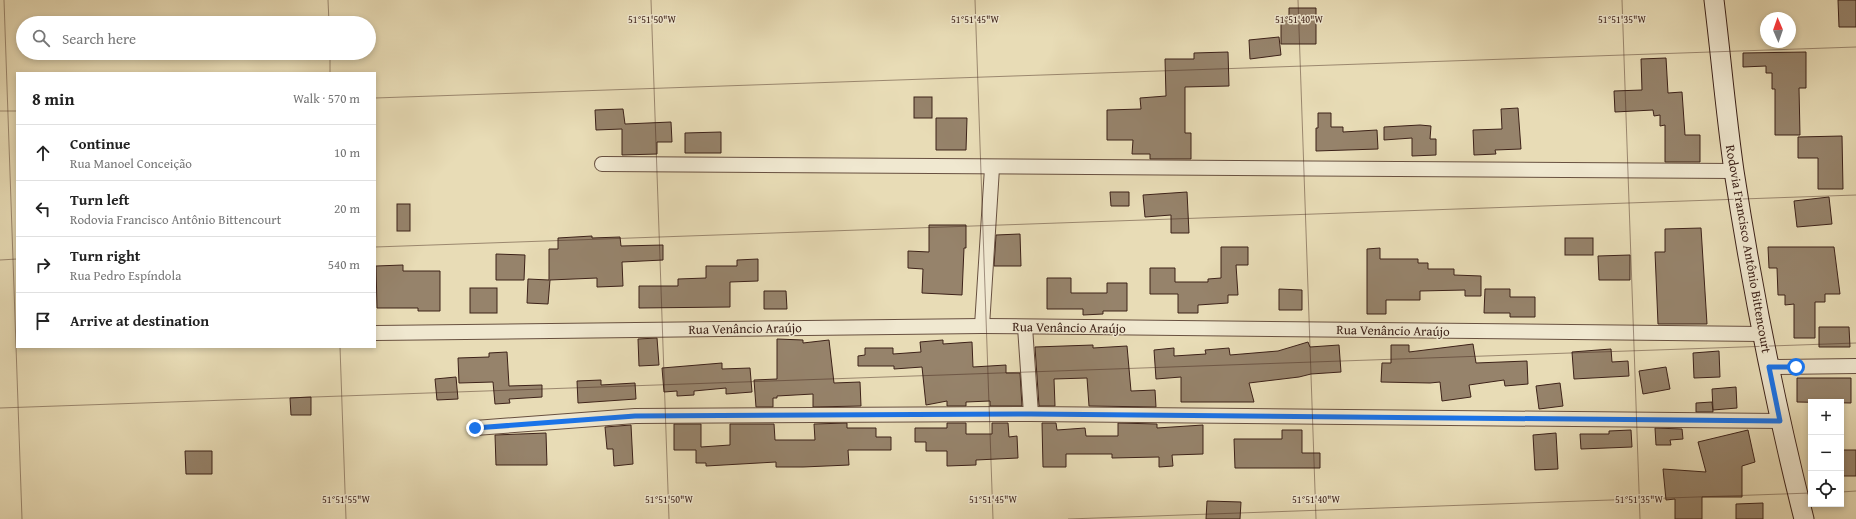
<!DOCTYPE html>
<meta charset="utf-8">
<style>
:root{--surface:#fff;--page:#f2f2f2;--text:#222;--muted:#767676;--line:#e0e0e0}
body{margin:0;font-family:"Gentium Book Plus",serif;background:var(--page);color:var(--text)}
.controls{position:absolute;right:12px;bottom:12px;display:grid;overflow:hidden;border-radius:0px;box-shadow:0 2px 6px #0003}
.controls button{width:36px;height:36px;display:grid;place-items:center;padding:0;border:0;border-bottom:1px solid var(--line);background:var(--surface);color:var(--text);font:20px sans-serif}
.compass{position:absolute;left:1760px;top:12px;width:36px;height:36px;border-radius:50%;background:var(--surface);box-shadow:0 2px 6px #0003;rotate:358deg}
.stop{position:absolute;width:12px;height:12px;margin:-9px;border:3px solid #1a73e8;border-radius:50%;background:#fff}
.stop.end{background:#1a73e8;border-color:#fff;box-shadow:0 1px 4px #0008}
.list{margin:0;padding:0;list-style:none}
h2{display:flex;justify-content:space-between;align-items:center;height:52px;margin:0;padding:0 16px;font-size:17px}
h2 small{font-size:13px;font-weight:400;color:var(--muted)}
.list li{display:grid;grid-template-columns:26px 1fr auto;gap:12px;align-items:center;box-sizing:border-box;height:56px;padding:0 16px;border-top:1px solid var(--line)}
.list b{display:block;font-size:15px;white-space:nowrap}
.list p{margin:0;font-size:13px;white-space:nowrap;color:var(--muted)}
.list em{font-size:13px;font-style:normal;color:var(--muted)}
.icon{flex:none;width:22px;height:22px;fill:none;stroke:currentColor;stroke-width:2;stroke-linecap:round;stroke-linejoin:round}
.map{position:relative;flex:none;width:1856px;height:519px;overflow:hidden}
.search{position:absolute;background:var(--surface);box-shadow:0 2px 6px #0003;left:16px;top:16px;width:360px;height:44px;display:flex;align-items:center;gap:10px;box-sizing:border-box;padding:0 14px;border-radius:22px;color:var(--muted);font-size:15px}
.panel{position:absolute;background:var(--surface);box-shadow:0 2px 6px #0003;left:16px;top:72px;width:360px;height:276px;border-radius:0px}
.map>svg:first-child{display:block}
</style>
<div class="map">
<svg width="1856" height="519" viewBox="0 0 1856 519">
<rect width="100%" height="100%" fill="#e8dcb6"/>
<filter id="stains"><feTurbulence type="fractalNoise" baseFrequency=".005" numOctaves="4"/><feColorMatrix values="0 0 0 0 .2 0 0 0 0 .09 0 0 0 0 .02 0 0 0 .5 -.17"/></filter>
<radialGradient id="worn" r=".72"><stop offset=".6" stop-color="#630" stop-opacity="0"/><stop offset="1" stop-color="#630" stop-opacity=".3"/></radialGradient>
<g fill="#96836b" stroke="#3d2219">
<path d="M1838 0H1856V27H1839Z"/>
<path d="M1289 8H1316V44H1281V17H1289Z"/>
<path d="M1279 37 1281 55 1250 59 1249 40Z"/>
<path d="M1228 52 1229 86 1185 87V133H1191V159H1150V154H1132L1133 140H1107V110L1141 109 1140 98 1166 96 1165 59H1194V53Z"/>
<path d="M1806 52V88H1799L1800 135H1775V89H1772V73H1766V66L1743 67V53Z"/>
<path d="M1666 58 1668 93 1682 92 1685 135H1700V162H1665V125L1660 126V115L1654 116 1653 110 1615 112 1614 91 1642 90 1641 59Z"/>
<rect x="914" y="97" width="18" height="21"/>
<path d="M1518 108 1521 149 1495 150 1496 154 1474 155 1473 130 1502 129 1501 109Z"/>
<path d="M623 109 625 124 671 122 672 142H657V154L622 155V129L596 130 595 110Z"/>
<path d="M1318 113H1331V127H1343V132L1377 130 1378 149 1316 151V128H1318Z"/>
<path d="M936 118H967L966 150H936Z"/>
<path d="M1420 125 1431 126 1430 139H1436V155L1412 156V138L1384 140V127Z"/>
<path d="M721 132V153H685V133Z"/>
<path d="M1842 136 1843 189H1818V158H1798V137Z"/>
<path d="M1110 192H1129V206H1111Z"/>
<path d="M1187 192 1189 233H1171V215L1145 217 1143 195Z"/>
<path d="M1829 197 1832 224 1797 227 1794 201Z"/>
<rect x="397" y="204" width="13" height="27"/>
<path d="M929 225H966V248H964L962 295 922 293 923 269 908 268V251L929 252Z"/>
<path d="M1701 228 1707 324H1658L1655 252H1665V229Z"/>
<path d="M1020 234 1021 266H994L996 235Z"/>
<path d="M592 236V238L620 237 621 246 663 245V260L622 262 623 286 597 287V278L550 280 548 304 527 303 528 279 549 280V249H558V238Z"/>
<rect x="1565" y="238" width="28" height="17"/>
<path d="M1221 247H1248V265H1236L1238 295H1228V303L1198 305V313H1178V294H1150V268H1175V282H1208V279L1221 278Z"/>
<path d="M1768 247H1834L1840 294H1825V302H1815V338H1794V304L1785 305V295H1778L1777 268H1769Z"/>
<path d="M1380 248V259H1418V263H1428V269H1454V275L1481 276V296H1465V290L1420 291V300H1386V314H1367V249Z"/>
<path d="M496 254 525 255 524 280H496Z"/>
<path d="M1630 255V280H1599L1598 256Z"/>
<path d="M758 259V281L730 282V307L639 308V286H678V279L706 278V266H737V260Z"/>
<path d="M403 265V271H440V311H418V308H377L376 266Z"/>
<path d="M1047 278H1071V293H1107V283H1127V311H1103V314L1083 315V309H1047Z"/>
<rect x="470" y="288" width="27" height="25"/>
<path d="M1279 289 1302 290V310H1279Z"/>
<path d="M1485 289H1510V297H1535V317H1510V313H1484Z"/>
<path d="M764 291H786L787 309H764Z"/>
<path d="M1819 327H1849L1850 347H1819Z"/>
<path d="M657 338 659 365 639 366 638 339Z"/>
<path d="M777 339 803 340V343L829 340 834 383 860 382 861 406 813 407V394L777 396V398H773V407H756L754 380 777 379Z"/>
<path d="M943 340V344L972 342 973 367 1006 365V373H1020L1022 406H990V401L966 402V406H947V401L926 405 922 367 894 369V366H858V356L865 355V348H893V354L921 352 920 342Z"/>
<path d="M1308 342 1310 347 1339 345 1341 372 1311 374 1299 377 1249 383 1254 402H1181V377L1156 379 1154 350 1174 348V356L1206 354 1205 350 1229 348 1230 355 1278 351Z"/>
<path d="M1473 344 1476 363 1527 361 1528 384 1505 386 1504 380 1469 385 1471 397 1442 401 1440 382 1430 383 1381 382 1382 363H1391V345H1409V352Z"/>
<path d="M1093 345V348L1127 346 1131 391 1155 390 1156 407 1089 406 1087 378 1054 379 1055 406H1039L1035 347Z"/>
<path d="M1611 349 1612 362 1628 361 1629 376 1574 379 1572 352Z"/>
<path d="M1719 351 1720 377 1694 378 1693 353Z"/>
<path d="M507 352 509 386 542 385V397L509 399 510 403 495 404 493 382 459 383 458 358 489 357V353Z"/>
<path d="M722 363V369L750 368 752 392 726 394V388L694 391V395L677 396V391L664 392 662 368Z"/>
<path d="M1666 367 1670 389 1643 394 1639 371Z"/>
<path d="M456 377 458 399 437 400 435 379Z"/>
<path d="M1797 378H1851V403L1797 402Z"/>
<path d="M601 380V385L635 383 636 399 578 403 577 381Z"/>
<path d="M1560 383 1563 406 1539 409 1536 386Z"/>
<path d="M1736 387 1737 408 1713 410 1712 389Z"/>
<path d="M311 397V415H291L290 398Z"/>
<path d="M1712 402 1713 412H1696V403Z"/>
<path d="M847 423V428H876V437H891V450H848L849 465 803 467H776V462L706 466V463H696V450H674V424H701V447L730 445V424H774L775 440H815L814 424Z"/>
<path d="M947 423H966V434H992V423H1008L1009 437 1017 436 1018 458 976 460V465L947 466V451H926V442H915V428H947Z"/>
<path d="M1042 423H1056L1057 430 1085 428 1086 436H1118V423L1157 424V428L1203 425V454L1172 455 1173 466 1159 467V457L1112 458V454H1066V467H1043Z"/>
<path d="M631 425 633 464 614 466 613 449H607L605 427Z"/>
<path d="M1655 428 1682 429 1683 439 1670 440 1671 445H1656Z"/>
<path d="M1282 430H1302V453H1320V468H1235L1234 439H1282Z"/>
<path d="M1631 430 1632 447 1581 449 1580 434H1609V431Z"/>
<path d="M1748 430 1755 462 1742 466V497H1702V519H1675V499L1666 500 1663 469 1706 472 1698 442Z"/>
<path d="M546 433 547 465H496L495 435Z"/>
<path d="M1556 433 1558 469 1535 470 1533 435Z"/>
<rect x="1841" y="450" width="15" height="26"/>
<path d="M185 451H212V474H186Z"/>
<path d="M1207 501 1241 502 1240 519H1206Z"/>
<path d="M1763 503V519H1736V504Z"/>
</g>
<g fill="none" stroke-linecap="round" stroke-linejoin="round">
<g stroke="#685040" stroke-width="16">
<g id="street">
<path d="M602 164 1734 171"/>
<path d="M982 326 992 168"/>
<path d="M1025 327 1031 414"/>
<path d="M375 333 982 326 1762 334"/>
<path d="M1769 367 1856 366"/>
<path d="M475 428 635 416 1031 414 1779 421"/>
</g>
</g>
<g stroke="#3d2219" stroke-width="21">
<path id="secondary" d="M1714 0C1721 57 1726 115 1734 171 1752 288 1775 404 1804 519"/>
</g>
<use href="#street" stroke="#f0e8d0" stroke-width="14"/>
<use href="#secondary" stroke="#f0e8d0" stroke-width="19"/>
</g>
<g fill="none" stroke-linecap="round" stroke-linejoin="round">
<path stroke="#1a73e8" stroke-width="5" d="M475 428 635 416 1031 414 1780 421 1769 367H1796"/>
</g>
<path fill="none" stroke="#3d2219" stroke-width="1" stroke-opacity="0.45" d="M4 0 22 519M328 0 329 23M651 0 669 519M975 0 993 519M1298 0 1316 519M1622 0 1640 519M330 53V73M375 98 1856 47M0 111H17M375 247 1856 195M0 260 17 259M340 347 346 519M0 408 1856 343M1841 492 1856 491M1068 519 1811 493"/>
<g text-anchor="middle" stroke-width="3" stroke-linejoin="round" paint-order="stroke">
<g font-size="13" fill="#3d2219" stroke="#f0e8d0">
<text transform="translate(1749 249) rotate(80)" y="5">Rodovia Francisco Antônio Bittencourt</text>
<text transform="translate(1069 327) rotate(1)" y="5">Rua Venâncio Araújo</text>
<text transform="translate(745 328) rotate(-1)" y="5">Rua Venâncio Araújo</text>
<text transform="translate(1393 330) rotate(1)" y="5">Rua Venâncio Araújo</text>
</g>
</g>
<g font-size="10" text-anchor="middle" fill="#3d2219" stroke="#f0e8d0" stroke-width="3" stroke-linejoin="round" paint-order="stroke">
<text x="652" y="23">51°51'50"W</text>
<text x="975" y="23">51°51'45"W</text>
<text x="1299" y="23">51°51'40"W</text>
<text x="1622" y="23">51°51'35"W</text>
<text x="346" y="503">51°51'55"W</text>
<text x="669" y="503">51°51'50"W</text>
<text x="993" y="503">51°51'45"W</text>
<text x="1316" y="503">51°51'40"W</text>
<text x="1639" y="503">51°51'35"W</text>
</g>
<rect width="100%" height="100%" filter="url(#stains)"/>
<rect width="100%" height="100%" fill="url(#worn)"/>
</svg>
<div class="controls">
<button>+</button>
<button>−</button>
<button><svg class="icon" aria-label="locate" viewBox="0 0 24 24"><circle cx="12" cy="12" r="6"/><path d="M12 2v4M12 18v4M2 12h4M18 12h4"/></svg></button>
</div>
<svg class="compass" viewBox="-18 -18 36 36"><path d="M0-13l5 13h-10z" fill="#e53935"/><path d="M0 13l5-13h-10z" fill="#767676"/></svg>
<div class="stop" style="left:1796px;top:367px"></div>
<div class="stop end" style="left:475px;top:428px"></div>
<div class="search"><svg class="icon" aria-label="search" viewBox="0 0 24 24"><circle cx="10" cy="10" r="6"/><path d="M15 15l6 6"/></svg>Search here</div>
<section class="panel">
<h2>8 min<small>Walk · 570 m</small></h2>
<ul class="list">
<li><svg class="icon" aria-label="ahead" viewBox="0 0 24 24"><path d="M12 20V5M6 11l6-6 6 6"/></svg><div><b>Continue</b><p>Rua Manoel Conceição</p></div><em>10 m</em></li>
<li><svg class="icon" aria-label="left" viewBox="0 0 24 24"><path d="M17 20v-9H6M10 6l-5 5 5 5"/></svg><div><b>Turn left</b><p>Rodovia Francisco Antônio Bittencourt</p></div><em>20 m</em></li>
<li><svg class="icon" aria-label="right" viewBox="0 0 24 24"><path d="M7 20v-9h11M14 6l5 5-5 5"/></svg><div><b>Turn right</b><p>Rua Pedro Espíndola</p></div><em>540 m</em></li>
<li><svg class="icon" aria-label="arrive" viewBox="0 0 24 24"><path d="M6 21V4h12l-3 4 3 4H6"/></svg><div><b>Arrive at destination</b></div></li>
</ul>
</section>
</div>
